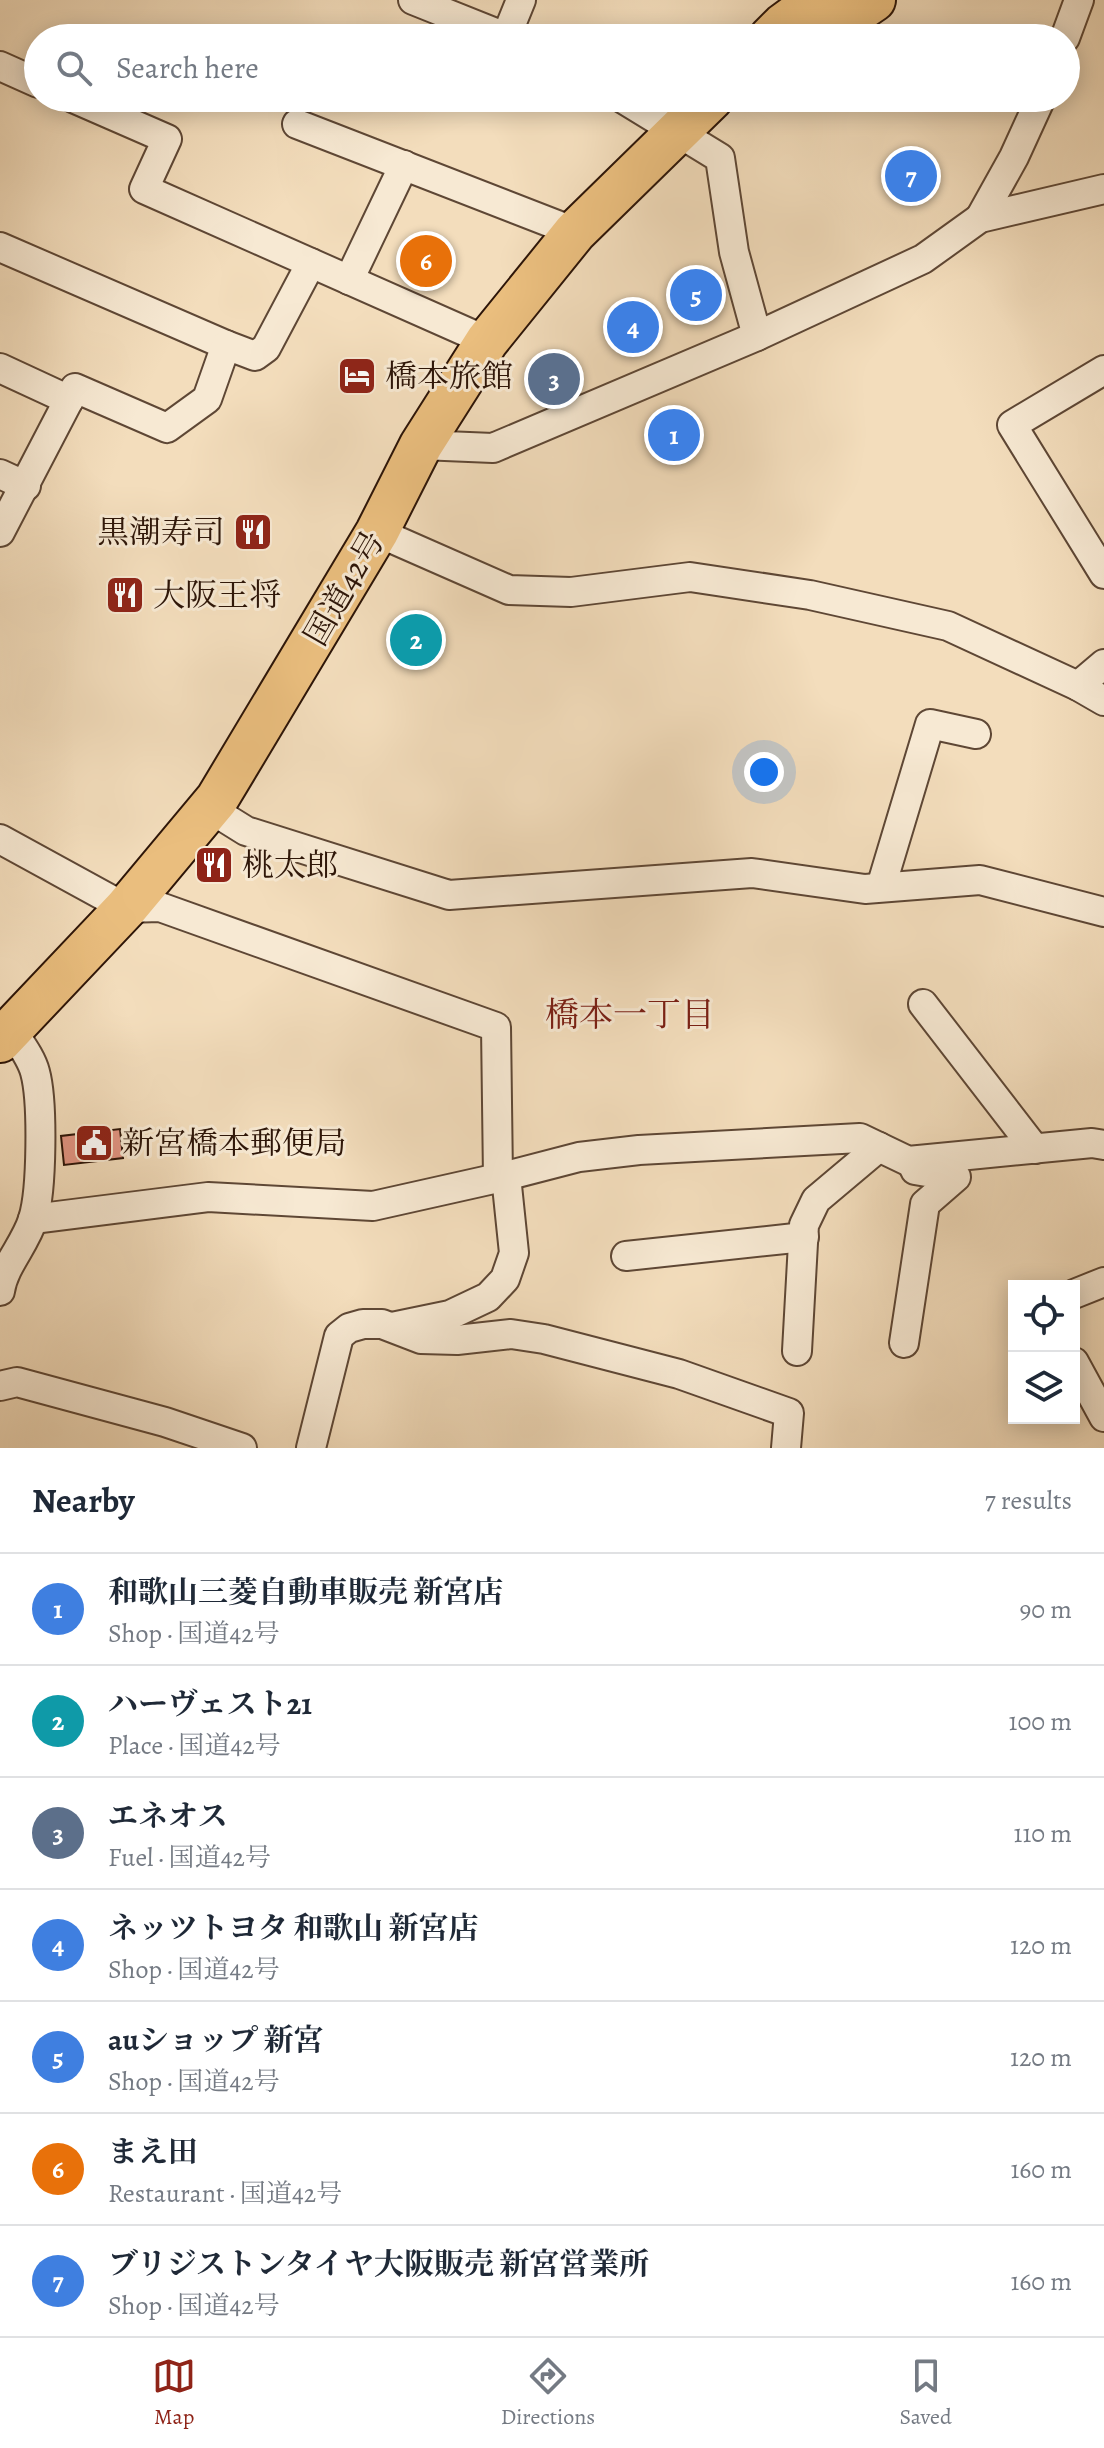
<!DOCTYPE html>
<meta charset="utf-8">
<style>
:root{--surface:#fff;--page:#f6f6f7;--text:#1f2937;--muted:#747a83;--line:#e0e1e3;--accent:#8f2418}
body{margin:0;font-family:Alegreya,"Noto Serif JP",serif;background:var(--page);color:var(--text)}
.controls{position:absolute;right:24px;bottom:24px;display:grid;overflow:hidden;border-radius:0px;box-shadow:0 4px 20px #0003}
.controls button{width:72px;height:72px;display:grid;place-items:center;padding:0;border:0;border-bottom:2px solid var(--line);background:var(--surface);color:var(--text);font:40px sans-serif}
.you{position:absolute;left:764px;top:772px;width:28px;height:28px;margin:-20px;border:6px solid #fff;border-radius:50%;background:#1a73e8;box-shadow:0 0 0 12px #1a73e833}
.badge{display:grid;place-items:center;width:52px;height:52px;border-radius:50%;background:var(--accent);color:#fff;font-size:26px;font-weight:700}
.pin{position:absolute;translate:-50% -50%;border:4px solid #fff;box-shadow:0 2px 8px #0006}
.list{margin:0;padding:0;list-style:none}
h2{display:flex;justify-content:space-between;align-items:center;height:104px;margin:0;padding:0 32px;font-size:34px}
h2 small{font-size:26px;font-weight:400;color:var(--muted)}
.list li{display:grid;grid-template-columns:52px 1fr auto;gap:24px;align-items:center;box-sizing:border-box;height:112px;padding:0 32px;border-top:2px solid var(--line)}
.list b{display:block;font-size:30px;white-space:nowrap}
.list p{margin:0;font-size:26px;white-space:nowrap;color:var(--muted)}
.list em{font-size:26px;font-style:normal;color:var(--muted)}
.icon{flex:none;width:44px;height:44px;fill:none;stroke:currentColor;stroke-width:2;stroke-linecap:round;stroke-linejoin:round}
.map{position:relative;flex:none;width:1104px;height:1448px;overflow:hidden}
.search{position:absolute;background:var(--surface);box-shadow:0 4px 20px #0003;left:24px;right:24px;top:24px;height:88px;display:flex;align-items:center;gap:20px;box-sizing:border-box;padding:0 28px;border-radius:44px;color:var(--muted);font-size:30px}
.sheet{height:888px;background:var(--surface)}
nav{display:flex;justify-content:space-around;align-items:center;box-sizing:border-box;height:112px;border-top:2px solid var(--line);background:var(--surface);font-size:22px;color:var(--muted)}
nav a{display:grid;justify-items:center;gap:4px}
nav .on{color:var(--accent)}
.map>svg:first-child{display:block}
</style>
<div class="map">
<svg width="1104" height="1448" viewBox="0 0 1104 1448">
<rect width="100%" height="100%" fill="#f3ddbc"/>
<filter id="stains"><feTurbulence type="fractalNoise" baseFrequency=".0025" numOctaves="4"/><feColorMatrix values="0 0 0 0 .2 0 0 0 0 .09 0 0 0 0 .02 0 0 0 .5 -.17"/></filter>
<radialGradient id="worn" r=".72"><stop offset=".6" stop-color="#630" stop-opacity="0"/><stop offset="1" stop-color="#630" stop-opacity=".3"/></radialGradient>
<g fill="#e29583" stroke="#2d1508" stroke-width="2">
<path d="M616 27 631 38H608Z"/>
<path d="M120 1129 123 1158 64 1165 61 1136Z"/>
</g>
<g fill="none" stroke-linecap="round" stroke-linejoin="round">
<g stroke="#5e4735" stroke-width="32">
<g id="minor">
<path d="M413 0 508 38"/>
<path d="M506 37 521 0"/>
<path d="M1065 38 1079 0"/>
<path d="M0 66 38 83"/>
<path d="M73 98 167 139 144 189 487 341"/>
<path d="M622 98 720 158 734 252 757 336"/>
<path d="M297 124 575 232"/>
<path d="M980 218 1014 157 1041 98"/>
<path d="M0 247 226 345"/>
<path d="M349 280 404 165"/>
<path d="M0 368 69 400"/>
<path d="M1104 370 1012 425 1104 574"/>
<path d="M421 445 493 448 757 336 923 259 980 218 1104 189"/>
<path d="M0 474 26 486"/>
<path d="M0 532 75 388 167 428 207 399 226 345 255 356 266 348 311 263"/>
<path d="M377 532 509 590 571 592 690 577 810 595 948 626 1078 686 1104 701"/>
<path d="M1078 686 1104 664"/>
<path d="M209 808 246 831 449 895 752 873 865 889 980 880 1104 912"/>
<path d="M0 839 126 908 160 907 496 1027 498 1178"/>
<path d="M881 887 930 724 976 734"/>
<path d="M923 1004 1035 1149"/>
<path d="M33 1219 208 1197 373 1206 498 1178 579 1157 639 1150 860 1138 908 1161 1092 1143 1104 1145"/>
<path d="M626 1256 804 1237"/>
<path d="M0 1291C4 1265 25 1245 33 1219 42 1191 43 1101 35 1072 31 1057 19 1042 11 1029"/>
<path d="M1074 1294 1104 1282"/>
<path d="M392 1327 450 1315 488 1297 505 1279 514 1253 506 1176"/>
<path d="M904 1343 925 1204 956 1177 915 1170"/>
<path d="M797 1351 804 1225 816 1200 879 1147"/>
<path d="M1074 1362 1104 1417"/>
<path d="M0 1386 17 1382 165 1422 242 1448"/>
<path d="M311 1448 339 1336 349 1328 363 1324H382L421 1339 457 1340 511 1334 544 1339 679 1374 789 1413 786 1448"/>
</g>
</g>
<g stroke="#2d1508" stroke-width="46">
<g id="highway">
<path d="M770 38 783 25 817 0"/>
<path d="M818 38 874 0"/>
<path d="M0 1041 126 908 217 799 377 532 421 445 487 341 575 232 712 98"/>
</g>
</g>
<use href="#minor" stroke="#f7e9d3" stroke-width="28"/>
<use href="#highway" stroke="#eabe7e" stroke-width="42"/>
</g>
<defs>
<g id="hotel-square" transform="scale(2)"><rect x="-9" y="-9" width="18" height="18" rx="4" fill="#8f2418" stroke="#f7e9d3"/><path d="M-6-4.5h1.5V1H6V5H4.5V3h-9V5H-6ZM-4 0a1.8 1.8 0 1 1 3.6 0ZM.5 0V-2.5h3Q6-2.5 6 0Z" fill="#fff"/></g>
<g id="restaurant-square" transform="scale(2)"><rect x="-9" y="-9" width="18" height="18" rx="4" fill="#8f2418" stroke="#f7e9d3"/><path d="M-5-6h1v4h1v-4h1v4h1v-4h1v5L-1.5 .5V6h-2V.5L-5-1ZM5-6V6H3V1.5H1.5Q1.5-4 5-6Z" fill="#fff"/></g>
<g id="civic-square" transform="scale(2)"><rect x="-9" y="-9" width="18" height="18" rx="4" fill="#8f2418" stroke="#f7e9d3"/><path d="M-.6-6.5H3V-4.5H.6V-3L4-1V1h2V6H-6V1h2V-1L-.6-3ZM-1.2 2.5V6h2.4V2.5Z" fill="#fff"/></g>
</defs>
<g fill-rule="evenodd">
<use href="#hotel-square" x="357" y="376"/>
<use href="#restaurant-square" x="253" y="532"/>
<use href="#restaurant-square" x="125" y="595"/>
<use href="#restaurant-square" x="214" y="865"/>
<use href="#civic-square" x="94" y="1143"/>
</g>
<g text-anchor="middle" stroke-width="6" stroke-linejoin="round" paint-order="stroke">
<g font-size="32" fill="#2d1508" stroke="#f7e9d3" text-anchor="start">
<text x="385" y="387">橋本旅館</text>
<text x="225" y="543" text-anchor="end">黒潮寿司</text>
<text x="153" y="606">大阪王将</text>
<text x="242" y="876">桃太郎</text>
<text x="122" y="1154">新宮橋本郵便局</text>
</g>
<g font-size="32" fill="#2d1508" stroke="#f7e9d3">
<text transform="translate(344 588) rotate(-60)" y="11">国道42号</text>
</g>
<g font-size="34" fill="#7a1f14" stroke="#f7e9d3">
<text x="630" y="1026">橋本一丁目</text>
</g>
</g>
<rect width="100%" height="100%" filter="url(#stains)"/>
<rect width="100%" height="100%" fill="url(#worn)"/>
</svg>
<div class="controls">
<button><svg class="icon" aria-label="locate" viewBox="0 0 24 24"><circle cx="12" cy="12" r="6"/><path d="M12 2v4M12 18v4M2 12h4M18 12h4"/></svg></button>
<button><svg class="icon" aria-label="layers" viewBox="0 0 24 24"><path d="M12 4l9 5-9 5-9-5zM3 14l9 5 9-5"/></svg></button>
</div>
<div class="you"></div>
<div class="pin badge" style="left:674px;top:435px;background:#3f7fe0">1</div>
<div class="pin badge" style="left:416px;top:640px;background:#0f9aa8">2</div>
<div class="pin badge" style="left:554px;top:379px;background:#5c6f8a">3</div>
<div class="pin badge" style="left:633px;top:327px;background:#3f7fe0">4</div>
<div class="pin badge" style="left:696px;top:295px;background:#3f7fe0">5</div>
<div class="pin badge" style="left:426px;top:261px;background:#e8710a">6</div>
<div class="pin badge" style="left:911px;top:176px;background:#3f7fe0">7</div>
<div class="search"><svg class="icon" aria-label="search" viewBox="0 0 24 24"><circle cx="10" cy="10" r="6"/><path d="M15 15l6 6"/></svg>Search here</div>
</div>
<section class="sheet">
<h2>Nearby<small>7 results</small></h2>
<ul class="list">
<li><span class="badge" style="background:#3f7fe0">1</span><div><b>和歌山三菱自動車販売 新宮店</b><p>Shop · 国道42号</p></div><em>90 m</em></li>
<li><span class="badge" style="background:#0f9aa8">2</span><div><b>ハーヴェスト21</b><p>Place · 国道42号</p></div><em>100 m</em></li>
<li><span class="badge" style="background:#5c6f8a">3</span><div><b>エネオス</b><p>Fuel · 国道42号</p></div><em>110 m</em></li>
<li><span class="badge" style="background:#3f7fe0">4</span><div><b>ネッツトヨタ 和歌山 新宮店</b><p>Shop · 国道42号</p></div><em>120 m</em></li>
<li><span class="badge" style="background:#3f7fe0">5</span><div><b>auショップ 新宮</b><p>Shop · 国道42号</p></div><em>120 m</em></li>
<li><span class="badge" style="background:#e8710a">6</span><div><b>まえ田</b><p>Restaurant · 国道42号</p></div><em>160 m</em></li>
<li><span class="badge" style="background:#3f7fe0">7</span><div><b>ブリジストンタイヤ大阪販売 新宮営業所</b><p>Shop · 国道42号</p></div><em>160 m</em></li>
</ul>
</section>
<nav>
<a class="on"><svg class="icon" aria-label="map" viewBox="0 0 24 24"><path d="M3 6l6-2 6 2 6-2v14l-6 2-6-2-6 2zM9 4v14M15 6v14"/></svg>Map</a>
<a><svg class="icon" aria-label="directions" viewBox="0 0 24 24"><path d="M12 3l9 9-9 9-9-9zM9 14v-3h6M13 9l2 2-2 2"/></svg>Directions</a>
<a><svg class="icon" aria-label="saved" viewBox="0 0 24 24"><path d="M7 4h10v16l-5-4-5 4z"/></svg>Saved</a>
</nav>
